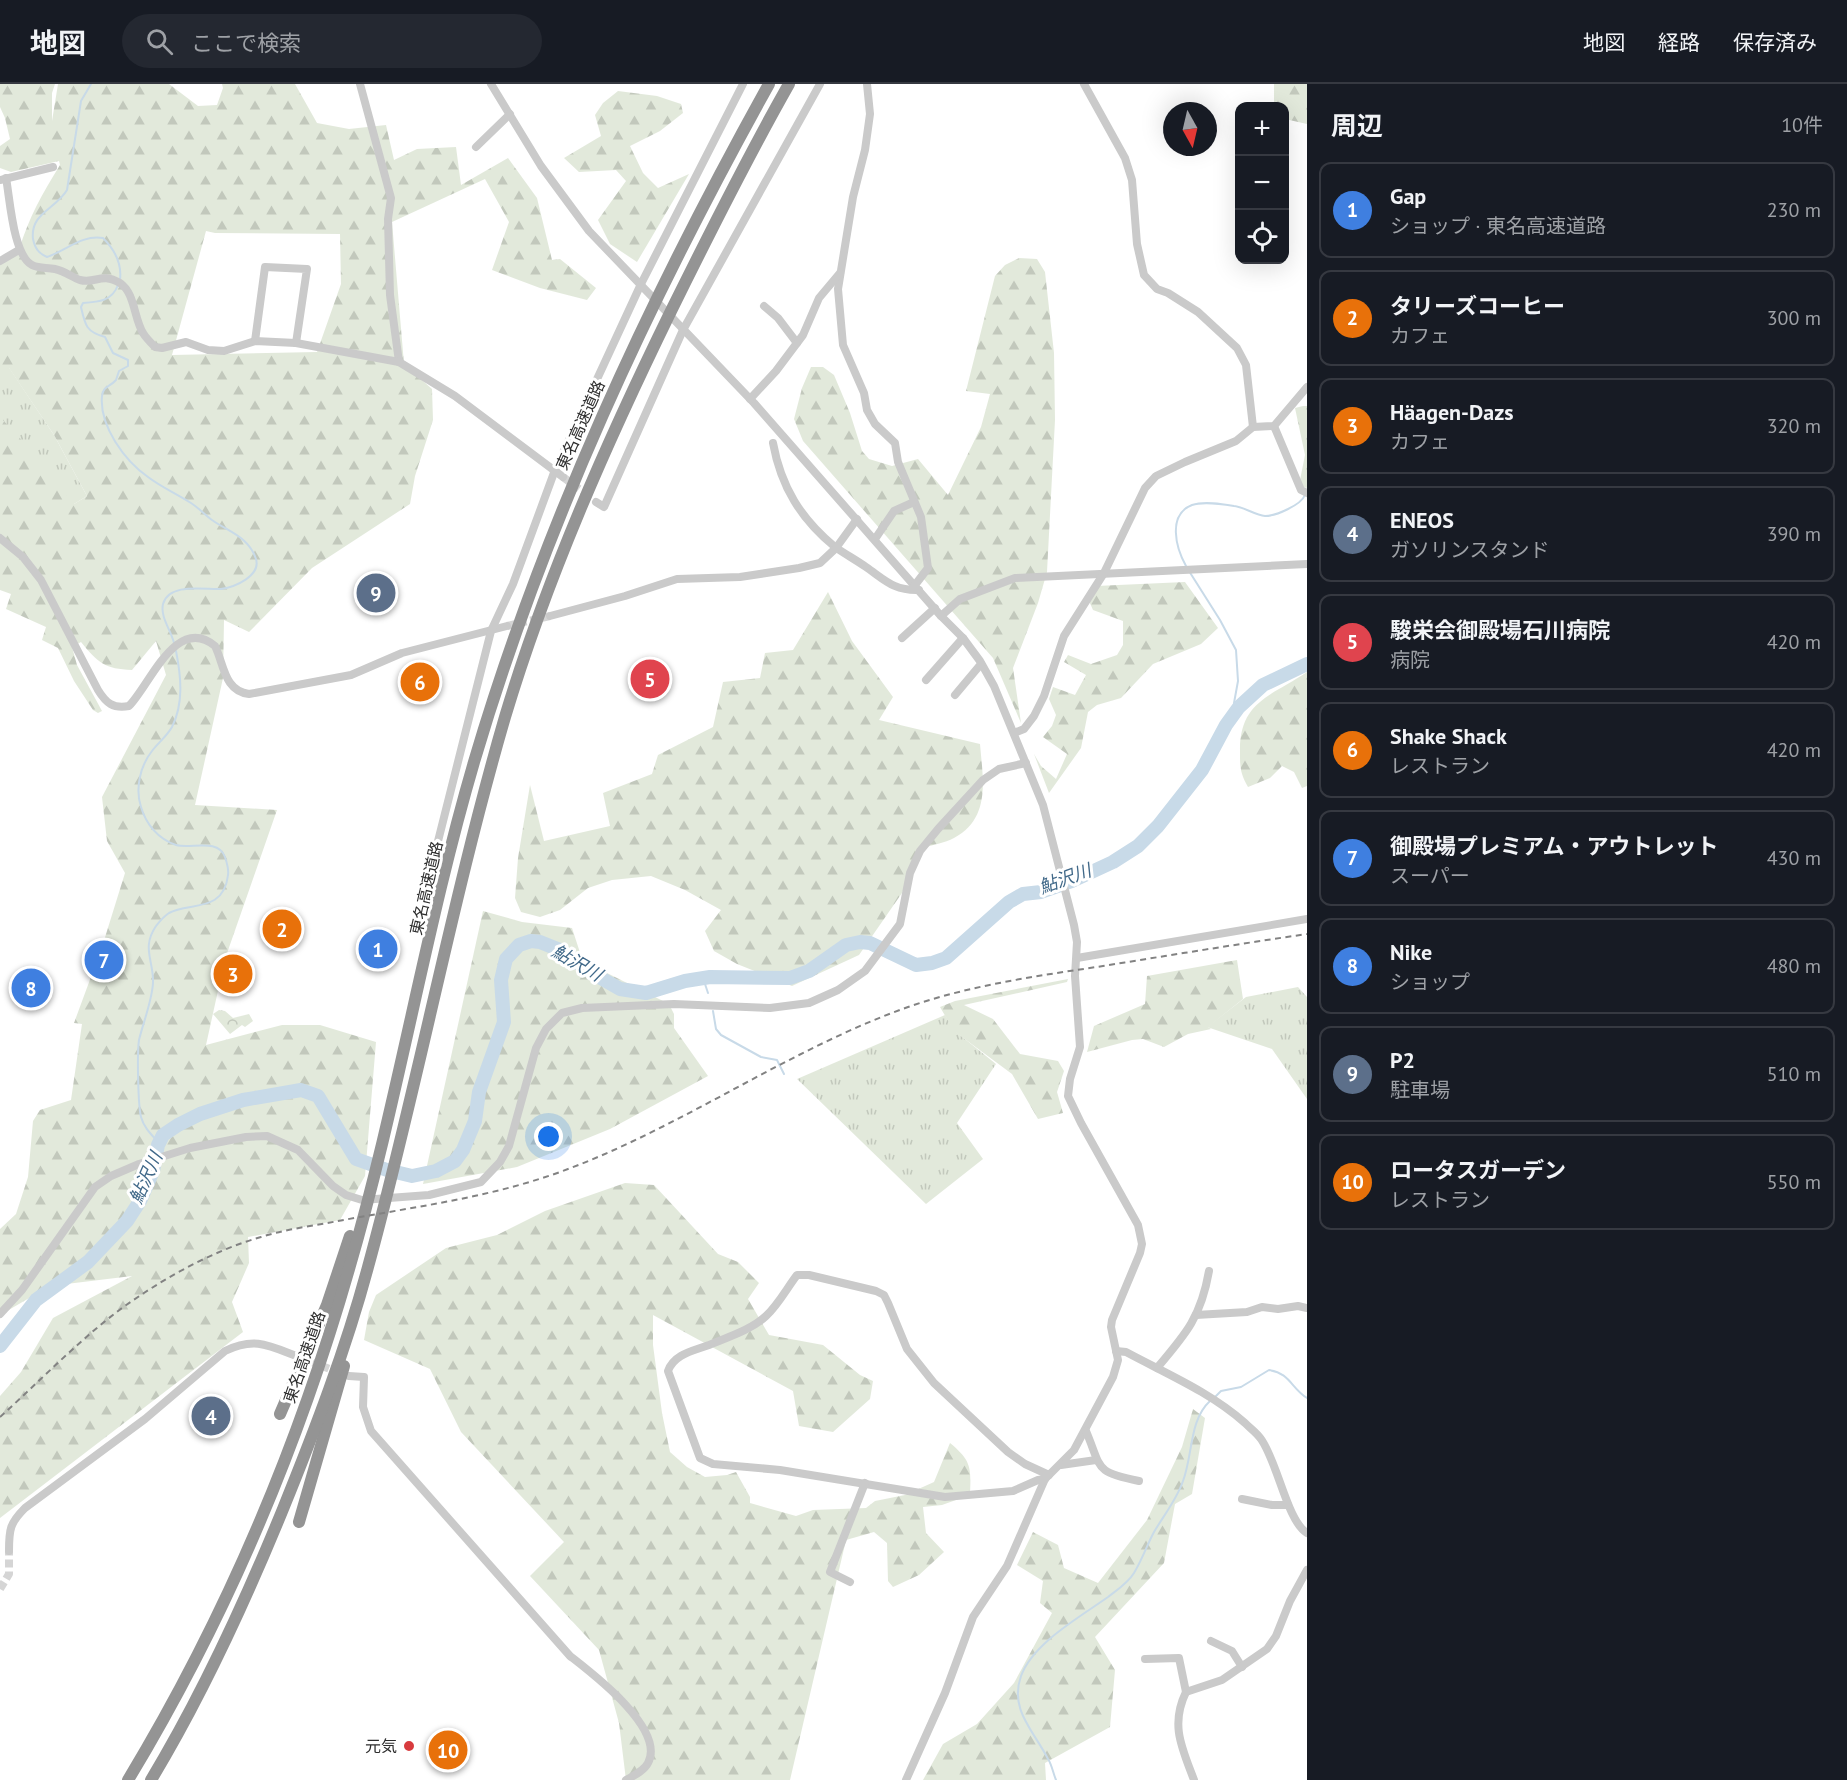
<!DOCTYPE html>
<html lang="ja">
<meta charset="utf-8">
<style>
:root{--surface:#171b24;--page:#242831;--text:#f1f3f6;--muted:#9ea1a6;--line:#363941;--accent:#0b8043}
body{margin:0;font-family:"PT Sans","Noto Sans JP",sans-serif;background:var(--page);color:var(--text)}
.controls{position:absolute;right:18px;top:18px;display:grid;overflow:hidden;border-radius:12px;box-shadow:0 6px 24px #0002}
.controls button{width:54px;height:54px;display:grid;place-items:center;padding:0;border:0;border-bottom:2px solid var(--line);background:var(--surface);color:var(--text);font:30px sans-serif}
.compass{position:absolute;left:1163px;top:18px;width:54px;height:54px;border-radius:50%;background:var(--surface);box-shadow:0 6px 24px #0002;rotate:172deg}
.you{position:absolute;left:549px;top:1053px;width:21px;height:21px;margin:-15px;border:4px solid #fff;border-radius:50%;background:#1a73e8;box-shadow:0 0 0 9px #1a73e833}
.badge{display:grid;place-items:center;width:39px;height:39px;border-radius:50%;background:var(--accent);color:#fff;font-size:20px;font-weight:700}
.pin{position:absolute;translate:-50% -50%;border:3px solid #fff;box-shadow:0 2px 6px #0006}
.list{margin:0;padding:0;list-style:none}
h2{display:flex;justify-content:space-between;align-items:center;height:78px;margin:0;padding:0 24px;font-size:26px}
h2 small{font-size:20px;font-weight:400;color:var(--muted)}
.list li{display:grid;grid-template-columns:39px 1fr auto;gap:18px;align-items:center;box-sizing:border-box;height:96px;margin:0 12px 12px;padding:0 12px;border:2px solid var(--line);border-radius:12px}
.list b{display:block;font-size:22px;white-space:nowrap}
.list p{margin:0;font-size:20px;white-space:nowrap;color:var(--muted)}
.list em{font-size:20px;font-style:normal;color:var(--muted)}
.icon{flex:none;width:33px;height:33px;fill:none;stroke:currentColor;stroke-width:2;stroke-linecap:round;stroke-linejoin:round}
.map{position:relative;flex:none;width:1307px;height:1696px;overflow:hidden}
header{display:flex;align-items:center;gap:36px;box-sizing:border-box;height:84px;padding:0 30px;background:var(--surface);border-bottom:2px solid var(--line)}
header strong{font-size:28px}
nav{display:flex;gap:33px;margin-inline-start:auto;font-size:21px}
.search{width:420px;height:54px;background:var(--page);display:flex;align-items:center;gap:15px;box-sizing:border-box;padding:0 21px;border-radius:33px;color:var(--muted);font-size:22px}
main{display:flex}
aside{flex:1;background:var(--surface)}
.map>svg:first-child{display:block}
</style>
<header>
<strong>地図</strong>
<div class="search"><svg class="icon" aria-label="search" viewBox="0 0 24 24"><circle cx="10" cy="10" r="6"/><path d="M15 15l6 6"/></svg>ここで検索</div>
<nav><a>地図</a><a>経路</a><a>保存済み</a></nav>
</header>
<main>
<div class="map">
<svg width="1307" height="1696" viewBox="0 0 1307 1696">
<defs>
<pattern id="grass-tufts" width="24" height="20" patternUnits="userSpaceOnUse" patternTransform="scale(1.5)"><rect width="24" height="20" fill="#e2e9db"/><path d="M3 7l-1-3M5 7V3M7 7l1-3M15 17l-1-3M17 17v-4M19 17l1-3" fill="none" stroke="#c2c8bc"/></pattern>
<pattern id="forest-firs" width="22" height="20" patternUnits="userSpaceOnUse" patternTransform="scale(1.5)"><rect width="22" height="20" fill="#e2e9db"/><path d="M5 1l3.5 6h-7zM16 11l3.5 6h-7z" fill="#c2c8bc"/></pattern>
<pattern id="park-crowns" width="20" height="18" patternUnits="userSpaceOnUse" patternTransform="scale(1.5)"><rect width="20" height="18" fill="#e2e9db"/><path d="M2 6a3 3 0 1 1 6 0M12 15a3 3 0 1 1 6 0" fill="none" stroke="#c2c8bc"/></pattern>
</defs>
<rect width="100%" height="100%" fill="#fff"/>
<g fill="url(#grass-tufts)">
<path d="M0 270 54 351 87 412 19 454 0 444Z"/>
<path d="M1298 903 1307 913V1015L1272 965 1207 943 1246 913Z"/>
<path d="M945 931 955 947 996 980 957 1039 983 1075 926 1120 797 995Z"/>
</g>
<g fill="url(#forest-firs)" fill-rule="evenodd">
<path d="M0 0H55L52 9V37L58 0H169L198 22 217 21 223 4 222 0H295L317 39 349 45 386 41 394 76 417 65 456 63 461 101 508 74 537 114 552 176 560 175 596 204 587 216 540 204 492 186 509 138 485 95 392 138 404 280 432 305 433 336 415 392 410 420 312 484 249 548 224 536 223 594 195 721 277 726 225 875 206 961 282 941H320L376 958 365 1092 340 1136 248 1153 249 1179 232 1218 243 1248 0 1434V1312L21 1288 53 1234 132 1192 50 1202 0 1231V1145L16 1130 28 1093 33 1037 40 1026 71 1016 82 940 74 939 102 863 125 789 107 757 102 713 166 591 156 557 132 586C105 585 98 579 81 558L72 563 77 581 102 627 98 629 93 626 74 597 58 564 42 556 46 543 6 525 11 510 0 506V333L19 353 74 420 87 412 54 351 9 284 0 291V177L19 166C29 133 42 110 60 81L59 77 11 88 0 84V62L10 55 5 34 0 23ZM206 147 215 149 340 150 341 200 317 268 172 271Z"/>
<path d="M1274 0H1307V40L1285 35 1284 22H1274Z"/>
<path d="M618 7 657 12 681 20 683 29 660 47 630 62 643 89 658 104 689 90 637 178 610 160 598 136 626 97 616 86 579 88 564 74 601 52 595 31 603 19Z"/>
<path d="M1019 174 1037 175 1045 188 1054 269 1055 336 1047 488 1038 519 1013 584 1021 639 993 574 803 357 794 335 802 304 811 283H823L834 291 850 329 862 367 869 375 892 382 918 375 948 411 981 343 990 310 966 307 995 192 1005 181Z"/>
<path d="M1303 322H1307V404L1299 401 1305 371 1295 324Z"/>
<path d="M1185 498 1218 544 1201 560 1153 580 1121 614 1097 621 1088 628 1081 664 1049 709 1034 670 1041 682 1056 695 1067 670 1043 653 1052 642 1056 631 1049 615 1053 603 1075 611 1086 591 1064 578 1068 571 1091 580 1117 571 1123 561V537L1093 526 1089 517 1096 502Z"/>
<path d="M828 508 852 557 893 613 879 636 980 660C983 696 991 734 954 754 945 759 932 761 922 764L902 809 859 871 792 902 737 880 714 867 705 847 721 826 685 806 651 792 612 796 588 804 560 826 540 833 521 828 515 814 518 774 530 701 544 757 610 742 603 709 652 690 658 671 713 643 723 598 760 594 765 569 793 566Z"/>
<path d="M1307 588V702L1302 704 1294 688 1282 682 1270 694 1248 703C1240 689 1240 683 1240 668 1239 617 1272 612 1307 588Z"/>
<path d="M483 827 522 838 572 844 585 884 599 885 669 920 674 930V944L708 992 610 1045 517 1083 423 1100Z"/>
<path d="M1237 876 1243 915 1208 943 1211 945 1188 950 1164 963 1143 955 1132 956 1087 968 1094 942 1145 920 1147 892Z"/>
<path d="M1068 895 1067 898 964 921 993 935 1020 970 1058 977 1064 987 1057 1008 1063 1029 1038 1035 1012 990 954 947 940 923 955 917Z"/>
<path d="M625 1099 654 1101 718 1170 738 1178 759 1199 748 1215 769 1251 823 1261 860 1291 873 1297 870 1315 833 1348 799 1342 793 1307 653 1231V1261L662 1329 670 1368 687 1383 705 1393 727 1391 736 1388 750 1413V1419L796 1432 813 1426 866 1424 875 1417 905 1411 934 1398 950 1359C972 1377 971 1384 970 1411L942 1421 923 1423 926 1449 944 1468 919 1491 893 1503 888 1497 887 1459 874 1448 846 1456 790 1696H626L619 1639 599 1566 530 1492 564 1458 461 1348 430 1285 364 1256 369 1228 376 1211 446 1164 497 1151 545 1127Z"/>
<path d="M1193 1325 1205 1334 1192 1410 1175 1420 1164 1479 1095 1553 1115 1586 1110 1643 1045 1679 1046 1696H923L943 1660 977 1640 1014 1599 1052 1529 1040 1519 1043 1497 1017 1481 1033 1448 1058 1461 1064 1484 1098 1499 1147 1436 1182 1363Z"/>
</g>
<path fill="url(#park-crowns)" d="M219 926 225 927 233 934 249 930 253 937 245 943 242 941 230 950 213 930Z"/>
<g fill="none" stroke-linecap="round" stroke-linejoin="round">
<g stroke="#c8dae8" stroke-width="2">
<path d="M91 0 81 17 67 106C56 125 30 129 33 155 35 164 38 169 47 173 65 167 83 150 103 154 114 165 122 180 120 196"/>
<path d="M118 201C112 217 99 218 83 219L81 223C85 241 86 248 105 253L113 269 128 276V282L119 287C118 290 117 293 116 296 110 303 103 302 102 312 99 342 125 377 148 393 161 403 177 410 191 419 199 424 205 431 212 436 229 448 249 453 256 475 261 492 235 503 221 505 206 506 169 498 163 520 160 533 171 546 174 559"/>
<path d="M1186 482C1176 464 1167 431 1192 421 1204 417 1222 420 1234 422 1244 423 1255 431 1265 432 1276 432 1301 421 1305 411"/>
<path d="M1189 487 1220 536 1236 566 1238 597 1234 619 1235 628"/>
<path d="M703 894 708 909"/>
<path d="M713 927 716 945 721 951 761 973 777 976 784 990"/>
<path d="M159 1059C152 1051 144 1044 141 1033 138 1021 137 969 139 956 143 939 152 917 153 899 154 877 141 864 156 842 160 837 163 833 169 829 189 818 224 829 228 791 229 785 227 779 225 773 218 754 191 765 176 761 158 755 146 740 141 723 135 705 140 682 152 667 158 659 167 652 172 643 184 619 181 592 176 567"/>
<path d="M1215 1313 1221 1307 1241 1303 1269 1286C1290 1289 1291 1304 1307 1314"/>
<path d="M1056 1696C1053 1689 1052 1681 1048 1675 1034 1647 1009 1626 1021 1592 1033 1559 1080 1533 1108 1513 1117 1506 1128 1499 1134 1489 1142 1476 1147 1461 1154 1448 1164 1431 1177 1415 1183 1397 1193 1371 1189 1336 1210 1317"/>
</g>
<path stroke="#c8dae8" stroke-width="14" d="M0 1262 36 1216 88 1178 127 1137 140 1117 153 1087 158 1061 163 1051 178 1041 200 1030 243 1016 301 1006 318 1012 356 1075 387 1086 412 1092 436 1087 455 1077 463 1066 475 1037 479 1008 504 938 501 896 506 875 519 861 531 857 540 858 560 866 592 889 620 905 646 909 685 897 710 893 790 894 809 887 846 861 860 858 870 859 916 881 932 879 946 874 1009 818 1023 810 1041 808 1072 797 1113 778 1138 762 1158 742 1202 686 1226 641 1239 623 1263 601 1307 580"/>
<g stroke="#d5d5d5" stroke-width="8" stroke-dasharray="8 4" stroke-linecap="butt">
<path d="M563 393 591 414"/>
<path d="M507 542 550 532"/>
<path d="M299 1273 340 1289"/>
<path d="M0 1505 9 1490V1467"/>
</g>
<g stroke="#cacaca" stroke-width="8">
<path d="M360 0 391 114 388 135 390 211 399 278"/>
<path d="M491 0 541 82 589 147 754 319 941 532 963 554 980 577 994 602 1043 721 1074 841 1077 858 1075 892 1080 963 1070 995 1068 1012 1081 1039 1138 1141 1142 1160 1140 1169 1112 1236 1111 1243 1118 1276 1113 1293 1074 1366 1045 1395 1007 1482 973 1533 945 1609 906 1696"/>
<path d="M867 0 870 30 865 66 853 113 838 205 843 261 864 309 867 326 875 340 895 359 898 378 921 433 928 484 915 501"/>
<path d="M1084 0 1125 74 1132 96 1137 160 1144 191 1157 205 1168 209 1198 228 1237 264 1246 281 1253 343"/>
<path d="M476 63 510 30"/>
<path d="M6 94C10 115 13 171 32 181 40 185 47 183 55 185 64 187 72 193 80 196 96 200 101 188 120 199 135 209 134 235 143 249 146 254 151 259 155 263L162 264 186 258 208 266 224 267 255 257 296 259 399 278 455 312 563 393"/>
<path d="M0 96 53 83"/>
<path d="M0 177 19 166"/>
<path d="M764 222 778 234 797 259"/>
<path d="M255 257 265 183 307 185 296 259"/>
<path d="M750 315 776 287 803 251 819 214 840 189"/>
<path d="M1274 342 1301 406 1307 409"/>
<path d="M773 359C781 403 801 435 835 463 845 470 856 476 866 483 885 496 894 507 919 506"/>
<path d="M596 418 604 423 683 246 820 0"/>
<path d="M0 454 23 473 41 496 98 606C106 619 113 625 129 622 150 601 176 530 215 562 224 580 224 607 249 610L351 591 402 569 507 542"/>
<path d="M875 455 894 427 914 418"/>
<path d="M550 532 625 512 677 495 740 493 799 484 820 479 836 464 857 435"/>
<path d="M941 532 960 515 1015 494 1307 480"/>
<path d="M902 554 935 524"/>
<path d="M926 596 963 554"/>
<path d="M955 611 981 580"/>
<path d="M1014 649 1024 645 1034 632 1044 612 1064 552 1104 489 1145 404 1156 392 1185 378 1236 357 1253 343 1274 342 1307 303"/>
<path d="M433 777 491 547 513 500 555 386 641 200 743 0"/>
<path d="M1077 874 1307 835"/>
<path d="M0 1230 22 1206 95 1103 111 1092 139 1080 190 1064 246 1053 267 1052 298 1066 333 1102 346 1111 362 1116 429 1111 481 1098 500 1078 509 1062 536 964 546 945 562 929 582 924 674 920 770 924 809 919 838 906 865 887 900 840 910 789 920 767 938 745 983 696 999 685 1026 679"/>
<path d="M1196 1231 1247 1228 1262 1223 1278 1225 1298 1222 1307 1224"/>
<path d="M1116 1267 1126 1268C1167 1290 1210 1308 1245 1339 1250 1344 1257 1349 1261 1355 1278 1379 1287 1437 1307 1449"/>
<path d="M1157 1284C1186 1250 1201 1233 1209 1187"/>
<path d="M349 1292 364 1293 363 1323 371 1347 570 1572C593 1590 666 1645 648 1679 644 1687 633 1692 626 1696"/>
<path d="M1086 1347C1102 1385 1094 1388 1139 1397"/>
<path d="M1061 1381 1096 1376"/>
<path d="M1045 1395 1038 1396 1013 1407 945 1413 780 1386 713 1380 700 1374 668 1287C674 1270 693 1267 709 1261 728 1253 751 1246 766 1232 778 1221 787 1204 797 1191H809L876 1207 884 1211 888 1219 907 1265 934 1299 1008 1368 1025 1380 1049 1391"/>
<path d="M1242 1415 1272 1421H1288"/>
<path d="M9 1467C9 1445 10 1439 25 1424L145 1335 225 1267C254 1253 268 1261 296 1272"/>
<path d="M850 1498 830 1488 865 1399"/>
<path d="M1211 1557 1232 1567 1242 1583"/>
<path d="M1145 1575 1179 1574 1186 1608"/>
<path d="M1194 1696C1182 1664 1170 1641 1186 1608L1222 1596 1267 1565 1276 1552 1290 1517 1307 1486"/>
</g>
<g stroke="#949494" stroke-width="12">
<path d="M280 1330 327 1221 350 1152"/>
<path d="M299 1438 344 1282"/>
<path d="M128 1696C224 1537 298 1363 349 1185 398 1018 425 845 474 678 544 441 649 216 769 0"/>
<path d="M151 1696C203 1610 245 1518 283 1425 315 1346 346 1265 368 1183 418 1001 452 815 505 633 547 493 607 358 671 227 709 150 747 74 789 0"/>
</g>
<path stroke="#828282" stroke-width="2" stroke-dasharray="6 4.5" stroke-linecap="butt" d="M0 1333C40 1297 79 1256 122 1224 164 1194 212 1167 261 1153 286 1145 313 1142 338 1137 413 1123 488 1114 560 1088 681 1044 787 966 908 923 971 901 1037 892 1103 882 1171 871 1239 860 1307 850"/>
</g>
<circle fill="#d83b3e" stroke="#fff" stroke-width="2" cx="409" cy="1662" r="6"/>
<g text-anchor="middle" stroke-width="6" stroke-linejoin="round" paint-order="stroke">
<g font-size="16" fill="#2d2d2d" stroke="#fff">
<text transform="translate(580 341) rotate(-66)" y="6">東名高速道路</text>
<text transform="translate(426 804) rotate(-77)" y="6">東名高速道路</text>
<text transform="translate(304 1273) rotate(-71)" y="6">東名高速道路</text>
</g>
<g font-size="16" fill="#2d2d2d" stroke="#fff" text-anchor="end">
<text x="397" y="1668">元気</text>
</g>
<g font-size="18" font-style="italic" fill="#416989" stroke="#fff">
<text transform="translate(1065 795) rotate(-20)" y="6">鮎沢川</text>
<text transform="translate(577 879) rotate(30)" y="6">鮎沢川</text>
<text transform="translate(146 1094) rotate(-66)" y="6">鮎沢川</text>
</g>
</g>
</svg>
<div class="controls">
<button>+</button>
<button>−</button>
<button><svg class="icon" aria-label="locate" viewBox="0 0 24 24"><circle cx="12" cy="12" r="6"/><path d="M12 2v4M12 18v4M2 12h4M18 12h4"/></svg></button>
</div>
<svg class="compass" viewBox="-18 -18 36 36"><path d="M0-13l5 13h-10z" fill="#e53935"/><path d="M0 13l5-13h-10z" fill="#9ea1a6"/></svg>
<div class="you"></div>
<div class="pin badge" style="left:378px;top:865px;background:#3f7fe0">1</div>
<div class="pin badge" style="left:282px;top:845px;background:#e8710a">2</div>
<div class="pin badge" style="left:233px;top:890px;background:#e8710a">3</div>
<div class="pin badge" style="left:211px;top:1332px;background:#5c6f8a">4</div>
<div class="pin badge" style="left:650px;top:595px;background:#e0444e">5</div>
<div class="pin badge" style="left:420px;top:598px;background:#e8710a">6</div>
<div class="pin badge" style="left:104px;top:876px;background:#3f7fe0">7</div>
<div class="pin badge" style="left:31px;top:904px;background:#3f7fe0">8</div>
<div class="pin badge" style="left:376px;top:509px;background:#5c6f8a">9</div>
<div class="pin badge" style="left:448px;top:1666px;background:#e8710a">10</div>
</div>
<aside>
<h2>周辺<small>10件</small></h2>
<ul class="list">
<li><span class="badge" style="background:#3f7fe0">1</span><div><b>Gap</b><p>ショップ · 東名高速道路</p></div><em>230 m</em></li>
<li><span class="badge" style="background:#e8710a">2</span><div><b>タリーズコーヒー</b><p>カフェ</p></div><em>300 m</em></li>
<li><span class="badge" style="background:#e8710a">3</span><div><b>Häagen-Dazs</b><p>カフェ</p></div><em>320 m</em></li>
<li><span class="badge" style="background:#5c6f8a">4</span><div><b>ENEOS</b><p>ガソリンスタンド</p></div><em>390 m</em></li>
<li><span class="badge" style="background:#e0444e">5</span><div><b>駿栄会御殿場石川病院</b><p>病院</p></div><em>420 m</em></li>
<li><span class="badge" style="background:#e8710a">6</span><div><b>Shake Shack</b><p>レストラン</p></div><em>420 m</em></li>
<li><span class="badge" style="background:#3f7fe0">7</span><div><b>御殿場プレミアム・アウトレット</b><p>スーパー</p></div><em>430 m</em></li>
<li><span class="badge" style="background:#3f7fe0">8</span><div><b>Nike</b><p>ショップ</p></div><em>480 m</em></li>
<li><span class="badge" style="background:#5c6f8a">9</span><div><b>P2</b><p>駐車場</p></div><em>510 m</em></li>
<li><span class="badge" style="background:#e8710a">10</span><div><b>ロータスガーデン</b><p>レストラン</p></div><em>550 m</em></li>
</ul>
</aside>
</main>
